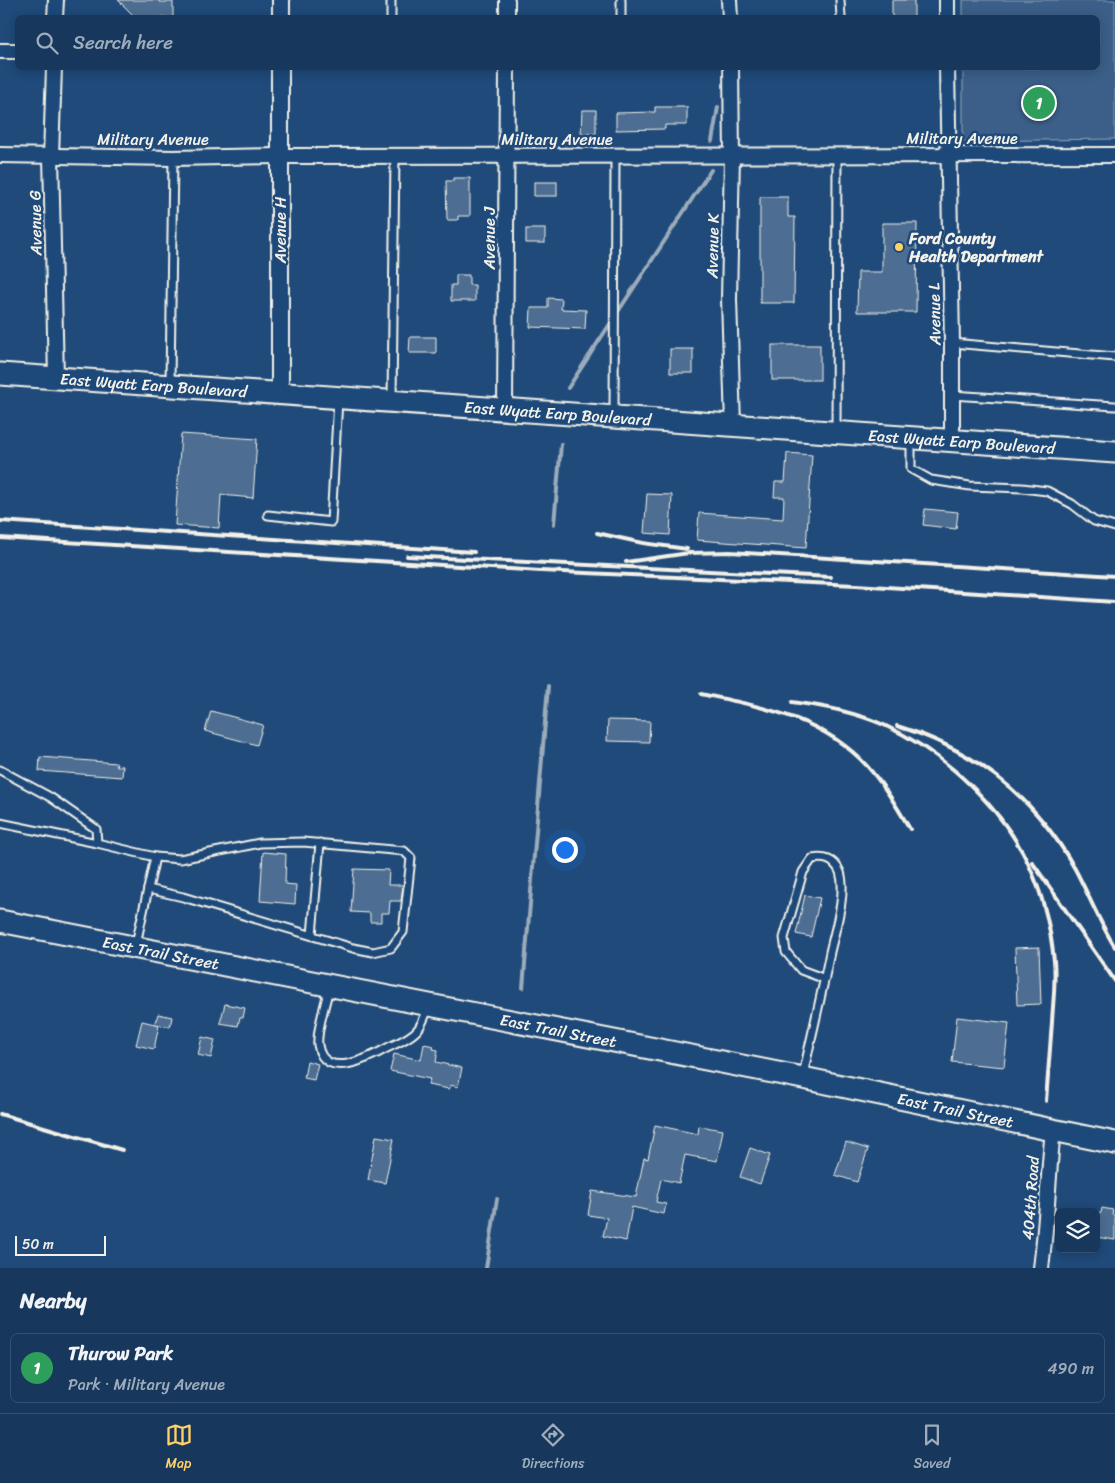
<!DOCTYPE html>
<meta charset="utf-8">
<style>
:root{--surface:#17385c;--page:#244365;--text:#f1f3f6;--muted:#9eacbb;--line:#365272;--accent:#ffd166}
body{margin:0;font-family:Sriracha,sans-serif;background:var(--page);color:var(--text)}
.controls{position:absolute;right:15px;bottom:15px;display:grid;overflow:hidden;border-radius:8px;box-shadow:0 2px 12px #0003}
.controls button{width:45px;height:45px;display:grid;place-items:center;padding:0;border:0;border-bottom:1px solid var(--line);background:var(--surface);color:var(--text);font:25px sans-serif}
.scale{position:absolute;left:15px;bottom:12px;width:91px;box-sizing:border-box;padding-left:5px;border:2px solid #f4f1e8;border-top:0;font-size:14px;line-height:18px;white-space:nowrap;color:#f4f1e8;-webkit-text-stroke:4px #1f4a7a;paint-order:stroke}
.you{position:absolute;left:564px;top:849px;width:18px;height:18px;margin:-12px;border:4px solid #fff;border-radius:50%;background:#1a73e8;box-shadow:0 0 0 8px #1a73e833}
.badge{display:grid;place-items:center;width:32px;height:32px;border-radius:50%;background:var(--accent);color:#fff;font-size:16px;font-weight:700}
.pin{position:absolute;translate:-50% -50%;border:2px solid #fff;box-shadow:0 1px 5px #0006}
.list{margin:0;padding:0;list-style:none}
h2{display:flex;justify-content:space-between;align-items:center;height:65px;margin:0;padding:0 20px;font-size:21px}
h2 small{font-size:16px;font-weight:400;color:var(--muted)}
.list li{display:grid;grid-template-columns:32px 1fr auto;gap:15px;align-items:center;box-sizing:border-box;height:70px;margin:0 10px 10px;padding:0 10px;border:1px solid var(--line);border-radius:8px}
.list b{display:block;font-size:19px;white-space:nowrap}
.list p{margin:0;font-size:16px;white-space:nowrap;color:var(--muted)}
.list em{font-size:16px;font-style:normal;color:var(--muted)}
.icon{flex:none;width:28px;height:28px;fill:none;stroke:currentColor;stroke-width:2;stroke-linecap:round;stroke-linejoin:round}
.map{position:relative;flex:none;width:1115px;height:1268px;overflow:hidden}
.search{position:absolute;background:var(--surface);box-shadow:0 2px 12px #0003;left:15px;right:15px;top:15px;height:55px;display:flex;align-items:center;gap:12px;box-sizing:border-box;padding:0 18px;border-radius:8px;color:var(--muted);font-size:19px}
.sheet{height:145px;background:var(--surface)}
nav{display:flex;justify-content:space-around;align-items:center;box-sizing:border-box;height:70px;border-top:1px solid var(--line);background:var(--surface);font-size:14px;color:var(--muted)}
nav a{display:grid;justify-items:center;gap:2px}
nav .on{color:var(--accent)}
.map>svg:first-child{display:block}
</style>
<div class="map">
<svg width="1115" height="1268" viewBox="0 0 1115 1268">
<rect width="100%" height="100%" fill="#1f4a7a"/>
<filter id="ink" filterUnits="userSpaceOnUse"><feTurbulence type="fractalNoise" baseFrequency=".02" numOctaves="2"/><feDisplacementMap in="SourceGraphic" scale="10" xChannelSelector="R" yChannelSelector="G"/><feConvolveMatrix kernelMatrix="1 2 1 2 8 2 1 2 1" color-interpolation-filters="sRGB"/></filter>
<g filter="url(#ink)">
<path fill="#3a5f88" stroke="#97a8b8" d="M963 0H1115V139L963 141V68H1098V18L963 17Z"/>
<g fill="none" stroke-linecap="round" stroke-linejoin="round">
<g stroke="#9cacbb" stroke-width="4">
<path d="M712 141 718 107"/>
<path d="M568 388 711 170"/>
<path d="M554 524 561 444"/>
<path d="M523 988 548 686"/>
<path d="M486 1268 497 1199"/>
</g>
</g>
<g fill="#4d6e92" stroke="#f4f1e8">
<path d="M118 0H159V2H173V18L135 17Z"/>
<rect x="892" y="0" width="22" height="18"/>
<path d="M655 107H687V125H665V129L616 130V113L655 112Z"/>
<path d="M582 110H596V134H581Z"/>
<path d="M453 178H470V216H458V220H447L446 181H453Z"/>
<rect x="534" y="182" width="23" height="14"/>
<path d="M760 197H788V217H795L794 303H760Z"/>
<path d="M882 223H917L916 312H857L858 272H882Z"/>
<rect x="526" y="229" width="19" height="14"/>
<path d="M456 275H469V285H475V301H451V285H456Z"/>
<path d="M548 298 562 299 561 309 586 310 585 329 530 327 531 308H548Z"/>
<path d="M410 337H436V353H409Z"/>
<rect x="772" y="345" width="48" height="35"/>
<rect x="670" y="349" width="23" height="24"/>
<path d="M181 434 257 439 253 498 221 495 219 528 175 525Z"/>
<path d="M787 453 812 455 806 548 697 540 699 513 783 519 784 497H774L775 482H785Z"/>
<path d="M647 494 672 495 670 535 644 533Z"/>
<path d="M925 509 958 512 956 529 923 525Z"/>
<path d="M211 711 263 725 257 745 205 731Z"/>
<path d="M608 720 650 721 649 742 607 741Z"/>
<path d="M40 757 117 763 116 766H123L122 777 39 771Z"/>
<path d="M263 852 286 854 285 884 296 885 295 904 260 901Z"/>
<path d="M354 869 389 870 388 885H403L401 901H390L389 913H381V922H370V913L351 912Z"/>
<path d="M805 895 820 898 811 937 796 934Z"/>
<path d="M1039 947 1041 1004 1017 1005 1015 948Z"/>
<path d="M225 1004 245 1008 243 1018 240 1017 238 1026 220 1023Z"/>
<path d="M158 1014 172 1017 170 1027 155 1024Z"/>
<path d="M957 1017 1009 1023 1004 1067 952 1062Z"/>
<path d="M142 1021 159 1025 154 1049 136 1045Z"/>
<path d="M202 1037 215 1040 211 1058 198 1055Z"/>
<path d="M424 1044 434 1046 433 1049 438 1050 436 1062 462 1068 458 1087 450 1085 449 1089 428 1085 430 1079 390 1071 394 1054 421 1060Z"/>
<path d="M307 1061 318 1064 314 1080 304 1078Z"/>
<path d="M655 1125 698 1134 699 1126 723 1130 717 1161 685 1155 679 1183 661 1179 656 1202 666 1204 664 1214 632 1207 626 1241 603 1236 607 1218 588 1215 592 1191 636 1197 644 1158 648 1159Z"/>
<path d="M376 1136 394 1139 385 1183 368 1180Z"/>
<path d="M846 1142 868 1149 857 1182 835 1175Z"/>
<path d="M750 1148 770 1155 760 1184 740 1177Z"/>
<path d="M1102 1208 1113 1210 1112 1215H1115V1240L1096 1237V1212L1101 1213Z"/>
</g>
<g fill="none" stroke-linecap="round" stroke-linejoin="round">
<g stroke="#f4f1e8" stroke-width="11">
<g id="service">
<path d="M621 0V18"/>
<path d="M840 0 841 18"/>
<path d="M391 18V0"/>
<path d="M952 343 1115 357"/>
<path d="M170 383 173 158"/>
<path d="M952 395 1115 406"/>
<path d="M392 399 395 157"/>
<path d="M614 416 615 156"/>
<path d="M836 431 837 156"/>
<path d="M911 440V469L931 480 970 486 1022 488 1047 491 1072 504 1094 521 1115 527"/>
<path d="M268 515 331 522 338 400"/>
<path d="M0 770 50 797 96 829 97 843 155 857 180 859 260 843 303 842 404 851 411 858 403 932 391 948 373 952 353 948 183 897 148 889"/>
<path d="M0 823 97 843"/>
<path d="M312 935 320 843"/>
<path d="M136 944 155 857"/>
<path d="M329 988C326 1002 316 1032 318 1045 324 1082 371 1057 389 1047 398 1043 412 1037 418 1029 423 1023 425 1014 429 1008"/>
<path d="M803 1075C812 1034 822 993 830 952 835 930 847 893 840 872 834 859 825 857 812 859L803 872 784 938 786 952 801 970 825 979"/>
</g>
</g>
<g stroke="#f4f1e8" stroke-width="18">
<g id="minor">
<path d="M729 0 730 18"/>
<path d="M55 18 56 0"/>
<path d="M507 18V0"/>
<path d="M947 18V0"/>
<path d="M0 51H18"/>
<path d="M54 68 51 156 56 378"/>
<path d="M731 68 732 156 729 299 733 425"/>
<path d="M947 68 952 343V440"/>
<path d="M0 155 173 158 280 156 1115 155"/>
<path d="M505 409 507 68"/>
<path d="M1041 1268C1047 1222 1048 1176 1053 1130"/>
</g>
</g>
<g stroke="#f4f1e8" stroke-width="20">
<g id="tertiary">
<path d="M281 18V0"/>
<path d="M280 393V68"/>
</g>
</g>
<g stroke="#f4f1e8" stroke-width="25">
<g id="primary">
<path id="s1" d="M0 374 1115 452"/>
<path id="s2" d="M0 921 803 1078 1115 1143"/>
</g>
</g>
<use href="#service" stroke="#1f4a7a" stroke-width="7"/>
<use href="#minor" stroke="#1f4a7a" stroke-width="14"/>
<use href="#tertiary" stroke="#1f4a7a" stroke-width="16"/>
<use href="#primary" stroke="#1f4a7a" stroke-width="21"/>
<g stroke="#f4f1e8" stroke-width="4">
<path d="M0 521 474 552"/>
<path d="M597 533 643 543 687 549"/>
<path d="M0 538 541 571 856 585 1115 602"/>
<path d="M407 556 831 577"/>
<path d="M626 562 689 553 730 552 1115 576"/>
<path d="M701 694C762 707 822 717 867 766 884 785 897 807 910 829"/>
<path d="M792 702C824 706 855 712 884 725 945 753 1006 810 1032 872 1044 900 1051 931 1054 961 1056 981 1053 1002 1052 1022 1050 1048 1048 1075 1046 1101"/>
<path d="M897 726C976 750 1035 797 1075 869 1089 895 1099 922 1115 947"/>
<path d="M1032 862 1115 981"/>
<path d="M0 1114 122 1150"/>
</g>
</g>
</g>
<circle fill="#ffd166" stroke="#1f4a7a" stroke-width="2" cx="899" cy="247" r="5"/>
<g text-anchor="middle" stroke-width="5" stroke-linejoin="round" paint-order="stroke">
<g font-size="16" fill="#f4f1e8" stroke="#1f4a7a">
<text x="962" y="144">Military Avenue</text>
<text x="153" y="145">Military Avenue</text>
<text x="557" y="145">Military Avenue</text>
<text transform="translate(35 223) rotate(-91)" y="6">Avenue G</text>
<text transform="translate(280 230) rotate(-90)" y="6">Avenue H</text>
<text transform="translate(489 238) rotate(-90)" y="6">Avenue J</text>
<text transform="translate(712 246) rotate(-89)" y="6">Avenue K</text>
<text transform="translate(934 314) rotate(-91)" y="6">Avenue L</text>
<text dy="6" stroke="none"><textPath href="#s1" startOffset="154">East Wyatt Earp Boulevard</textPath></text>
<text dy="6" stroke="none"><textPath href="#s1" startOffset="559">East Wyatt Earp Boulevard</textPath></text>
<text dy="6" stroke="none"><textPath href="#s1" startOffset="964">East Wyatt Earp Boulevard</textPath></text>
<text dy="6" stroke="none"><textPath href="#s2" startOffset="164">East Trail Street</textPath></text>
<text dy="6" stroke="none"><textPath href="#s2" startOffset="569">East Trail Street</textPath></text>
<text dy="6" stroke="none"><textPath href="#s2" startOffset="974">East Trail Street</textPath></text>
<text transform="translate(1030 1198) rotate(-86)" y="6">404th Road</text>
</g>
<g font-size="16" font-weight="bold" fill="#f4f1e8" stroke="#1f4a7a" text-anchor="start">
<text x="909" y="244">Ford County<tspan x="909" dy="18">Health Department</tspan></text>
</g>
</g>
</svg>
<div class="controls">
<button><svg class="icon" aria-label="layers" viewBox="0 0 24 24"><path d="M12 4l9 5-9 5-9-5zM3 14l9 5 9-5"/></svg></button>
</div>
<div class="scale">50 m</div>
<div class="you"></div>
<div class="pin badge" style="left:1039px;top:103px;background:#2e9e5b">1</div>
<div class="search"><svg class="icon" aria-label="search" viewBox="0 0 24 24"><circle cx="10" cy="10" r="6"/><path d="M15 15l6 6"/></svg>Search here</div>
</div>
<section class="sheet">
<h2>Nearby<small></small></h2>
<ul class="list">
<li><span class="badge" style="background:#2e9e5b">1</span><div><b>Thurow Park</b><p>Park · Military Avenue</p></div><em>490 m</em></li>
</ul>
</section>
<nav>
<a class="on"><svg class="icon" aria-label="map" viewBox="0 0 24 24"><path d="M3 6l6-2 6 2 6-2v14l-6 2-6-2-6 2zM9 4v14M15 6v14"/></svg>Map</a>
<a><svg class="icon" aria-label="directions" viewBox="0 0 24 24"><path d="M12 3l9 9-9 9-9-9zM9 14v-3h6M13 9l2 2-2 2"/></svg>Directions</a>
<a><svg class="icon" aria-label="saved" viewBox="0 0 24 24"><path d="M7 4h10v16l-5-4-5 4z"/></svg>Saved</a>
</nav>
